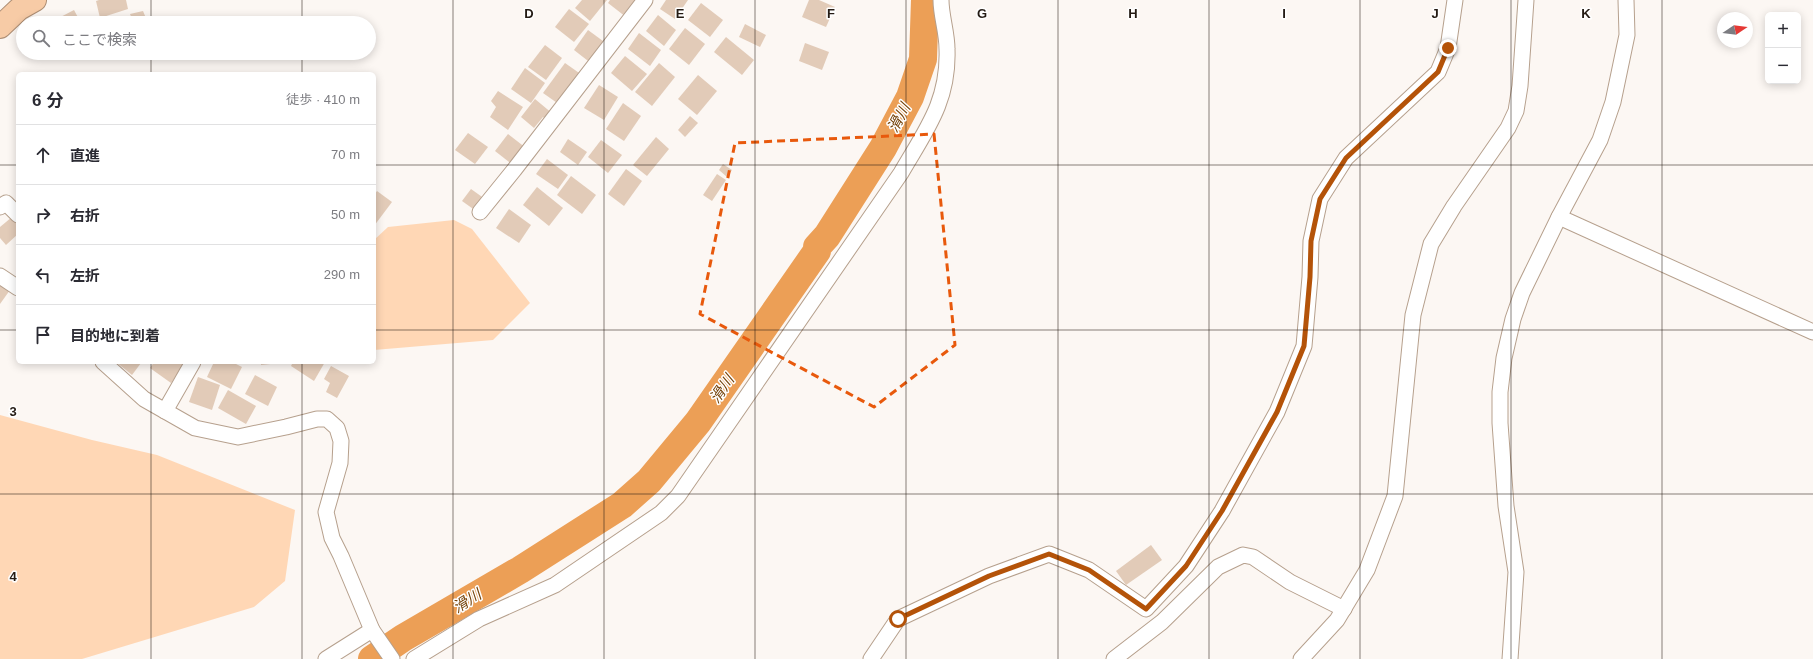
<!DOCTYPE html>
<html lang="ja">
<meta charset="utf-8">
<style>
:root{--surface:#fff;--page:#f7f7f7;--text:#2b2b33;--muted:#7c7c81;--line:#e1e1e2}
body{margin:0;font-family:Helvetica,"Noto Sans JP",sans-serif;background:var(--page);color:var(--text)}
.controls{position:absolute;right:12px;top:12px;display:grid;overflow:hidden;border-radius:6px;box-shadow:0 2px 10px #0003}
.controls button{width:36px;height:36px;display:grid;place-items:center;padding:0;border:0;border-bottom:1px solid var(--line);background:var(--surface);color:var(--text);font:20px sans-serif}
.compass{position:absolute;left:1717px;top:12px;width:36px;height:36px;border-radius:50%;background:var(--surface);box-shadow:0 2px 10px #0003;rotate:77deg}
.stop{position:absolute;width:12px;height:12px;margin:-9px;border:3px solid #b45309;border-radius:50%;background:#fff}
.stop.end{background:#b45309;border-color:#fff;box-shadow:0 1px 4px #0008}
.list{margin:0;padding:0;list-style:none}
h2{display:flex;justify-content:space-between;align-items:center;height:52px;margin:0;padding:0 16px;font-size:17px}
h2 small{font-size:13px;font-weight:400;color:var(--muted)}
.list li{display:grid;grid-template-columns:26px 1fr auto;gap:12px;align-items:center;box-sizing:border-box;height:60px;padding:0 16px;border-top:1px solid var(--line)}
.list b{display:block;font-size:15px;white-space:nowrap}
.list em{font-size:13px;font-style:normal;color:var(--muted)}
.icon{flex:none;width:22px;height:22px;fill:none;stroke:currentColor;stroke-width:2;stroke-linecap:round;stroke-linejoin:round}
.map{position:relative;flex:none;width:1813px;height:659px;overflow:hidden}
.search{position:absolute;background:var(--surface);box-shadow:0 2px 10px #0003;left:16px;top:16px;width:360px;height:44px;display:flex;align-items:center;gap:10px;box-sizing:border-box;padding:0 14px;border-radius:22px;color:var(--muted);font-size:15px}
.panel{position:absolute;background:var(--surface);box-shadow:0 2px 10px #0003;left:16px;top:72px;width:360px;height:292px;border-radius:6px}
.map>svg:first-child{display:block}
</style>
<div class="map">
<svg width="1813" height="659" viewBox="0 0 1813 659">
<rect width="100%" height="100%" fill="#fcf7f3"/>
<g fill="#ffd7b5">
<path d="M454 220 472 229 530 303 493 340 374 350V240L388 227Z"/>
<path d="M0 415 92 440 157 455 295 510 285 581 254 607 82 659H0Z"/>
</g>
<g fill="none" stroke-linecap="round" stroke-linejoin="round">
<path stroke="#ec9f56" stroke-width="28" d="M372 659 403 638 520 570 622 505 649 481 698 422 817 251V247L827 236 883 148 910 97 923 59 925 0"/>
</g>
<g fill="#e2cbb8">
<path d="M99 0H126L128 9 100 18 96 1Z"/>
<path d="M582 0H607L590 21 575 8Z"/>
<path d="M610 0H637L626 17 608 3Z"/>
<path d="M666 0H688L675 19 660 9Z"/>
<path d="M809 0H819L835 7 826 27 802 17Z"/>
<path d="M701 3 723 20 710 37 688 20Z"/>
<path d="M569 9 589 24 574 42 555 27Z"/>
<path d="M74 10 81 23H49Z"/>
<path d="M143 11 148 23H126L125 21 132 19 130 14Z"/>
<path d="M658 15 676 30 664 46 646 31Z"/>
<path d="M745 24 766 35 760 47 739 37Z"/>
<path d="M685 28 705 44 689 65 669 49Z"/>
<path d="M588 30 607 44 592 64 574 50Z"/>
<path d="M639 33 661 50 650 66 628 49Z"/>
<path d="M726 37 754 60 742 75 714 52Z"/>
<path d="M805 43 829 52 822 70 799 61Z"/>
<path d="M545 45 562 58 546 80 528 67Z"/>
<path d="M625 56 647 74 632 91 611 73Z"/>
<path d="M565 63 582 75 560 105 543 93Z"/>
<path d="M659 63 675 77 652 106 635 92Z"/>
<path d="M525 68 545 83 531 103 511 89Z"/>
<path d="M698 75 717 91 697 115 678 99Z"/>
<path d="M599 85 618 97 604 120 584 108Z"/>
<path d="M498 91 523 107 508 130 490 117 496 107 491 101Z"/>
<path d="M535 99 553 114 548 121 543 117 534 128 521 117Z"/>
<path d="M623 103 641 116 624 141 606 129Z"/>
<path d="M690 116 698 123 685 137 678 130Z"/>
<path d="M468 133 488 147 475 164 455 150Z"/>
<path d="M508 134 526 148 513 165 495 151Z"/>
<path d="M656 137 669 149 647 176 633 165Z"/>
<path d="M568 139 587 152 578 165 560 152Z"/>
<path d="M601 140 622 155 608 173 588 157Z"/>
<path d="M547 159 568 175 558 189 536 174Z"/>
<path d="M723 164 732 170 727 177 719 170Z"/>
<path d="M626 169 642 181 624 206 608 194Z"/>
<path d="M717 174 726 180 712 201 703 195Z"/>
<path d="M571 176 596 195 582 214 557 195Z"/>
<path d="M537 187 563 208 549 226 523 205Z"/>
<path d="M471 189 485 199 476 211 462 201Z"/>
<path d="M377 191 392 202 374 226V195Z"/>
<path d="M509 209 531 225 519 243 496 228Z"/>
<path d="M12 217 18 224V234L6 245 0 238V227Z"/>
<path d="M0 284 10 290 0 304Z"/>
<path d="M116 362H140L141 363 132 375Z"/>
<path d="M154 362H180L184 365 171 383 150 368Z"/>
<path d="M214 362H232L242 367 231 389 207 377Z"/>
<path d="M261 362H280V363L261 365Z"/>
<path d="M293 362H325L314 381 291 366Z"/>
<path d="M331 366 349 376 337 398 326 392 330 383 324 379Z"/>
<path d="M255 375 277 387 268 406 245 394Z"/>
<path d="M198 377 220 385 212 410 189 402Z"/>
<path d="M228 390 256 406 246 424 218 408Z"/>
<path d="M1151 545 1162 560 1126 585 1116 571Z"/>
</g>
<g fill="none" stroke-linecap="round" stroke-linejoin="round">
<g stroke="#b6a08d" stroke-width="17">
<g id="street">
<path d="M0 207 6 203 18 215"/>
<path d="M480 212 514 170 645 0"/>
<path d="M1559 217 1813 332"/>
<path d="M0 276 18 288"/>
<path d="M103 362 144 399 195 428 238 437 286 427 317 419H327L337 428 341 441 340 463 326 512 332 538 341 556 372 630 392 659"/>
<path d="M165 411 193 362"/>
<path d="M326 659 372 630"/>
<path d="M414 659 479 619 555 585 661 513 678 496 901 173C926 130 949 101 947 49 947 32 941 16 941 0"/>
<path d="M871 659 898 619 989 576 1049 554 1089 570 1146 609 1186 566 1222 511 1277 412 1304 346 1310 277 1311 241 1320 199 1346 158 1438 72 1448 48 1455 0"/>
<path d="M1114 659 1162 622 1218 567 1243 555 1253 557 1290 582 1344 609"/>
<path d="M1301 659 1337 620 1367 570 1395 496 1413 315 1431 244 1454 206 1508 128 1516 111 1520 86 1526 0"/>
<path d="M1510 659 1516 572 1506 506 1500 423V392L1504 358 1513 319 1522 293 1559 217 1600 140 1613 102 1627 35 1626 0"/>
</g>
</g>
<g stroke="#ad8d73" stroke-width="24">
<path id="highway" d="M0 27 19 9 35 0"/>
</g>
<use href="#street" stroke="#fff" stroke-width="15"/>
<use href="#highway" stroke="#f7cba6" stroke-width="22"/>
</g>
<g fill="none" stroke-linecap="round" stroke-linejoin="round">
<path stroke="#b45309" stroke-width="5" d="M898 619 989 576 1049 554 1089 570 1146 609 1186 566 1222 511 1277 412 1304 346 1310 277 1311 241 1320 199 1346 158 1438 72 1448 48"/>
</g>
<path fill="none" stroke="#e8590c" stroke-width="3" stroke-dasharray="8 5" stroke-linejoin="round" d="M934 134 955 345 874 407 700 314 735 143Z"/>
<path fill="none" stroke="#241b14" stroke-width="1" stroke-opacity="0.55" d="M151 0V23M302 0V23M453 0V659M604 0V659M755 0V659M906 0V659M1058 0V659M1209 0V659M1360 0V659M1511 0V659M1662 0V659M151 53V74M302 53V74M0 165H18M374 165H1813M0 330H18M374 330H1813M151 362V659M302 362V659M0 494H1813"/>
<g text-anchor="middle" stroke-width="3" stroke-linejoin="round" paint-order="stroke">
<g font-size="15" font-style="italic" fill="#744209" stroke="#fff">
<text transform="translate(899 118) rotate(-62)" y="5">滑川</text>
<text transform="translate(722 389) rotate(-55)" y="5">滑川</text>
<text transform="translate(467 601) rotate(-32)" y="5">滑川</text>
</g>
</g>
<g font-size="13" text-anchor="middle" font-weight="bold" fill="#241b14" stroke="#fff" stroke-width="3" stroke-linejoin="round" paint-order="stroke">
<text x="529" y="18">D</text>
<text x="680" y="18">E</text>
<text x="831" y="18">F</text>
<text x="982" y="18">G</text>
<text x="1133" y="18">H</text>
<text x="1284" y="18">I</text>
<text x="1435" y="18">J</text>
<text x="1586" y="18">K</text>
<text x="13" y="416">3</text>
<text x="13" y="581">4</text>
</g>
</svg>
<div class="controls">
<button>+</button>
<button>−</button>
</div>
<svg class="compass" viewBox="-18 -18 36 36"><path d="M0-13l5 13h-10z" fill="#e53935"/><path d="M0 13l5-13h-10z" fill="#7c7c81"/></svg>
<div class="stop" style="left:898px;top:619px"></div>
<div class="stop end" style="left:1448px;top:48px"></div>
<div class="search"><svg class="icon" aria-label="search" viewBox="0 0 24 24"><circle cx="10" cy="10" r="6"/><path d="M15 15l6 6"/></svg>ここで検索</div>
<section class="panel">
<h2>6 分<small>徒歩 · 410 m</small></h2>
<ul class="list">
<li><svg class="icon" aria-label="ahead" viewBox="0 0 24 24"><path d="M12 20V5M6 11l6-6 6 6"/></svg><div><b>直進</b></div><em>70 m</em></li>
<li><svg class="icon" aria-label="right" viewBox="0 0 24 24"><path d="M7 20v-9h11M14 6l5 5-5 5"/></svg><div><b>右折</b></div><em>50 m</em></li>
<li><svg class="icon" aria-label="left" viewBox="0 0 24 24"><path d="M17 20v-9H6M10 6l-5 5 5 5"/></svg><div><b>左折</b></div><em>290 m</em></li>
<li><svg class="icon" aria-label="arrive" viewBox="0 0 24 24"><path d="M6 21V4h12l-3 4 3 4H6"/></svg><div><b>目的地に到着</b></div></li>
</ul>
</section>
</div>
